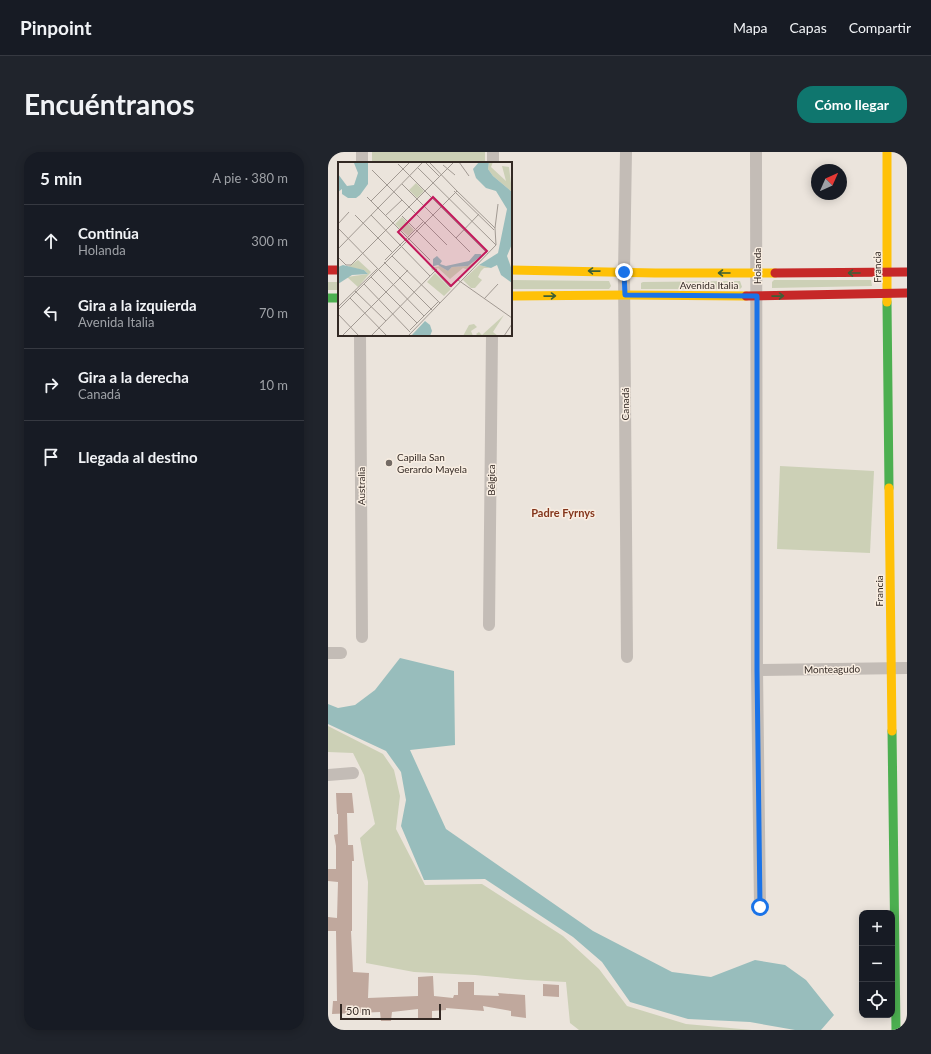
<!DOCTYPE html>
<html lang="es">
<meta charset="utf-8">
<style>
:root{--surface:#171b24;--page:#20242c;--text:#f1f3f6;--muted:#9ea1a6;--line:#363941;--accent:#0f766e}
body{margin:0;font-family:Lato,sans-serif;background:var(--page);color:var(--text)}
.controls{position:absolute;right:12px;bottom:12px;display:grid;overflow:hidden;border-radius:8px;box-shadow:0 2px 10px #0003}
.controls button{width:36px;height:36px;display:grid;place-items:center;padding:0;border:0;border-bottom:1px solid var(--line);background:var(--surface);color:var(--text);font:20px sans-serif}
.compass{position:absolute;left:483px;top:12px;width:36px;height:36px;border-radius:50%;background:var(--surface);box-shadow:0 2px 10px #0003;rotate:45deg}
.scale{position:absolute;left:12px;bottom:10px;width:101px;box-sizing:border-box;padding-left:4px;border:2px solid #332924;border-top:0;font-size:11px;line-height:14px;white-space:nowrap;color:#332924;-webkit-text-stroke:3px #f9eee2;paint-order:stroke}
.stop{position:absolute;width:12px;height:12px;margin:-9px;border:3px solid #1a73e8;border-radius:50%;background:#fff}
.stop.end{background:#1a73e8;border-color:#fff;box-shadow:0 1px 4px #0008}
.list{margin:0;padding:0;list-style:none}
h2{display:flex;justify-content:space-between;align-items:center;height:52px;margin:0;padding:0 16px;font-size:17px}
h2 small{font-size:13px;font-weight:400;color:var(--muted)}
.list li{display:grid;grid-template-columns:26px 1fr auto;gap:12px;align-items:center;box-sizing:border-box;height:72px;padding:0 16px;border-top:1px solid var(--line)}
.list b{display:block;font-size:15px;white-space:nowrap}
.list p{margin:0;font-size:13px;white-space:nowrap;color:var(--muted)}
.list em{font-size:13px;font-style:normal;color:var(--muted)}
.icon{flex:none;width:22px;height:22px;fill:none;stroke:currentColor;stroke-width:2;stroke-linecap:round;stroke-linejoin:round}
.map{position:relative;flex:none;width:579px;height:878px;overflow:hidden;border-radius:16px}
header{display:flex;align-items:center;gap:24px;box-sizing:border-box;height:56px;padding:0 20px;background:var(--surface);border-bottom:1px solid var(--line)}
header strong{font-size:19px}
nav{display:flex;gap:22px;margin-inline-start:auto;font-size:14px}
.intro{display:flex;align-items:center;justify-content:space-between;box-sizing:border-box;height:96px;padding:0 24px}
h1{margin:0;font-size:28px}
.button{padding:10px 18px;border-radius:16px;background:var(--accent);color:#fff;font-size:14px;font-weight:700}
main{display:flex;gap:24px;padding:0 24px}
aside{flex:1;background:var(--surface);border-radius:16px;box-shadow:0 2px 10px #0003}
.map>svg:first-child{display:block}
</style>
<header>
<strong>Pinpoint</strong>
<nav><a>Mapa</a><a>Capas</a><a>Compartir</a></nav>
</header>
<div class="intro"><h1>Encuéntranos</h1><a class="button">Cómo llegar</a></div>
<main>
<aside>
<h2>5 min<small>A pie · 380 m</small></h2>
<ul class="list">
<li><svg class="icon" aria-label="ahead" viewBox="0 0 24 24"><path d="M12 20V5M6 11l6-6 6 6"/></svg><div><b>Continúa</b><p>Holanda</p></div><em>300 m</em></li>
<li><svg class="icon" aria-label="left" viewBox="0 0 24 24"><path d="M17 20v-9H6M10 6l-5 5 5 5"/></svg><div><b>Gira a la izquierda</b><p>Avenida Italia</p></div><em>70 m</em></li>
<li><svg class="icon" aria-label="right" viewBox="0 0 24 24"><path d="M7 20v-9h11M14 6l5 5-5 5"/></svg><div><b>Gira a la derecha</b><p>Canadá</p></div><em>10 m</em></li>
<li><svg class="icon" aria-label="arrive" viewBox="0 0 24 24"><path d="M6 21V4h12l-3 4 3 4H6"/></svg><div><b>Llegada al destino</b></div></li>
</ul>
</aside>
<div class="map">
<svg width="579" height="878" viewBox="0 0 579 878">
<rect width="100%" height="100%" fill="#ebe4dc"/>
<g fill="#ccd0b6">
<rect x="44" y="0" width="113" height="11"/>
<path d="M183 128 281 129 283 134 281 137H183Z"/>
<path d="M446 128H543L544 134 444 136V130Z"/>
<path d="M412 129 414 135 412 137H313V131L315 130Z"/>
<rect x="0" y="130" width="11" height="8"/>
<path d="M452 314 546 319 542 401 449 397Z"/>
<path d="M0 574 55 602 66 618 72 644 68 677 97 733 154 732 235 784 271 817 299 854 358 872 424 878H251L242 871 238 830 199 828 147 823 86 820 38 811 40 730 32 686 47 672 36 623 25 601 0 600Z"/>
</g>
<path fill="#98bdbc" d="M72 506 126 519 127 593 82 598 118 677 265 779 344 820 383 825 427 808 457 813 478 828 506 863 493 878H467L422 870 360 867 302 850 274 810 245 785 157 727 96 728 73 674 78 648 73 620 58 599 0 572V552L10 556 27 553 47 538Z"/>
<g fill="#c0a89d">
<path d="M8 641H24L26 661H19L20 693H25L26 709H24V779H23L25 820 41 821 40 846 90 844V825L105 824 106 844 125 846 126 843H130V830H146V843L171 844 170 841 197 843 198 866 183 864V859L155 854 156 859 118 856V858L104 859V866L90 867V857L64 860 63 869H53L52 860 4 862 5 849H9L8 779H0V765L9 766 10 730 0 729V717H8V694L6 683 10 682V662H9Z"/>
<path d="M215 832 231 833V845L215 844Z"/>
</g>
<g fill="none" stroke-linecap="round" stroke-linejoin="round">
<g stroke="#c3bcb6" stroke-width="12">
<path d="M34 0V11"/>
<path d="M298 0 296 120 299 505"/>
<path d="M428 0 429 518 432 755"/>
<path d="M165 11V0"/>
<path d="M32 183 34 485"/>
<path d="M161 473 164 183"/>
<path d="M0 501H13"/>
<path d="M429 518 579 516"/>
<path d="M0 623 25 621"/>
</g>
<g stroke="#4caf50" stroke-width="9">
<path d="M0 146H11"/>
<path d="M559 150 561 336"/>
<path d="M564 579 568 878"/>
</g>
<g stroke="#ffc107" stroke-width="9">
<path d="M559 0V150"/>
<path d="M183 118 327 121H447"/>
<path d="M183 144 297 143 418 144"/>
<path d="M561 336 564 579"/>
</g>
<g stroke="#c62828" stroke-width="9">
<path d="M0 118H11"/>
<path d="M447 121 579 120"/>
<path d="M418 144 579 141"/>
</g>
</g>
<defs><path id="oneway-shaft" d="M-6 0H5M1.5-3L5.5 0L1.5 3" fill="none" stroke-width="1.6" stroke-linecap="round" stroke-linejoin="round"/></defs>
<g stroke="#3d5f36">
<use href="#oneway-shaft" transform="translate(266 119) rotate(-179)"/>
<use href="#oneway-shaft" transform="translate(396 121) rotate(-180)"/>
<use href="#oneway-shaft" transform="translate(526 121) rotate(180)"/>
<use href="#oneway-shaft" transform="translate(222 144) rotate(-1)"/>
<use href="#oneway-shaft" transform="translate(450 144) rotate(-1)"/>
</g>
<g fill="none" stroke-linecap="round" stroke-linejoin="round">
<path stroke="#1a73e8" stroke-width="5" d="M296 120 297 143 429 144V518L432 755"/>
</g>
<circle fill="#736a64" stroke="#f9eee2" stroke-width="1.5" cx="61" cy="311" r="4"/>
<g text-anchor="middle" stroke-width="3" stroke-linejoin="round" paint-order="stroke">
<g font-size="10" fill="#332924" stroke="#f9eee2">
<text transform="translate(429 114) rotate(-90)" y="4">Holanda</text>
<text transform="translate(549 115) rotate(-91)" y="4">Francia</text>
<text x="381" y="137">Avenida Italia</text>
<text transform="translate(297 252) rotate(-90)" y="4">Canadá</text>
<text transform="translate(163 328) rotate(-90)" y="4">Bélgica</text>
<text transform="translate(33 334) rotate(-90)" y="4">Australia</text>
<text transform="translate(551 439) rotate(-90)" y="4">Francia</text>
<text transform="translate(504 517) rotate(-1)" y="4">Monteagudo</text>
</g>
<g font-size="10" fill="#332924" stroke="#f9eee2" text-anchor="start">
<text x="69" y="309">Capilla San<tspan x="69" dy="12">Gerardo Mayela</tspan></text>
</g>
<g font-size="11" font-weight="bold" fill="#84351b" stroke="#f9eee2">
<text x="235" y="365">Padre Fyrnys</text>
</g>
</g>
<g transform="translate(10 10)">
<rect width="174" height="174" fill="#ebe4dc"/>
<path d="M151 0H155L153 5 168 19 164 4 171 5 174 30 155 14 150 7ZM78 21 86 29 79 36 71 28ZM64 55 76 68 70 74 57 62ZM20 98 33 110 20 125 9 115 30 112 26 108 10 105ZM140 98 130 108 125 106 112 117 100 106 94 109 93 106 102 104 110 109 114 105 130 104ZM141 103 153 106H146L143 109 140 115 144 118 137 126H133L125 118ZM97 111 113 127 106 134 89 120ZM166 153 155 170 160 174H140L138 172 141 170 144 173ZM136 162 139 165 133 169 135 174H125L131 163Z" fill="#ccd0b6"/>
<path d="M30 0V22L22 33 18 36H10L4 32V27L0 30V12L9 24 16 23 20 11 16 1ZM141 0H151L150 7 155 14 174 30V82L169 94 174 108V121L163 113 159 103 153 106 141 103 160 91 169 47 158 29 148 26 138 16 135 7ZM137 92H143V94L130 104 114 105 110 109 100 103 87 106 95 104V97L99 94 104 99 102 102 108 104 131 99ZM5 103 26 108 30 112 14 113 0 122V105ZM87 159 92 163 94 169 92 174H73Z" fill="#98bdbc"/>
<path fill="none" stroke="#a19992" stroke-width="1" d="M87 0 102 15M121 0 131 14M60 2 150 92M105 3 117 13M80 6 158 83M34 8 109 83M64 22 132 90M116 29 156 68M119 29 157 66 158 83M29 35 92 98M33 39 72 0M17 53 55 91M33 53 92 114M47 54 64 38M64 54 99 89M0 62 11 50M0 66 86 154M157 66 160 42M118 76 141 52M0 87 85 0M54 94 102 141M0 95 8 103H13L116 0M47 98 85 60M46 100 94 148M97 109 112 125 127 111M33 115 79 161M120 118 174 156M26 122 72 170M17 129 48 159M12 136 49 174M146 137 160 122M0 145 39 107M0 148 119 29 91 0M0 152 21 174M72 168 100 140M4 174 70 108M33 174 99 107M70 174 158 83M166 174 174 162"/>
<path fill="#c2185b" fill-opacity="0.15" stroke="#c2185b" stroke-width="2" d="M95 35 149 89 113 124 60 70Z"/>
<rect width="174" height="174" fill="none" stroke="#332924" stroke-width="2"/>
</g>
</svg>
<div class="controls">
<button>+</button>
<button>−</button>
<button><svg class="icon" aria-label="locate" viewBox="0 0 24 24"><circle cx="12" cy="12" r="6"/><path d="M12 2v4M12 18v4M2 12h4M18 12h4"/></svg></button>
</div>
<svg class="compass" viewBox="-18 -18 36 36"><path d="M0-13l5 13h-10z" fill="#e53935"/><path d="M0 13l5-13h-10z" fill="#9ea1a6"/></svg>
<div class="scale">50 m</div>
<div class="stop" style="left:432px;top:755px"></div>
<div class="stop end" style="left:296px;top:120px"></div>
</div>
</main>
